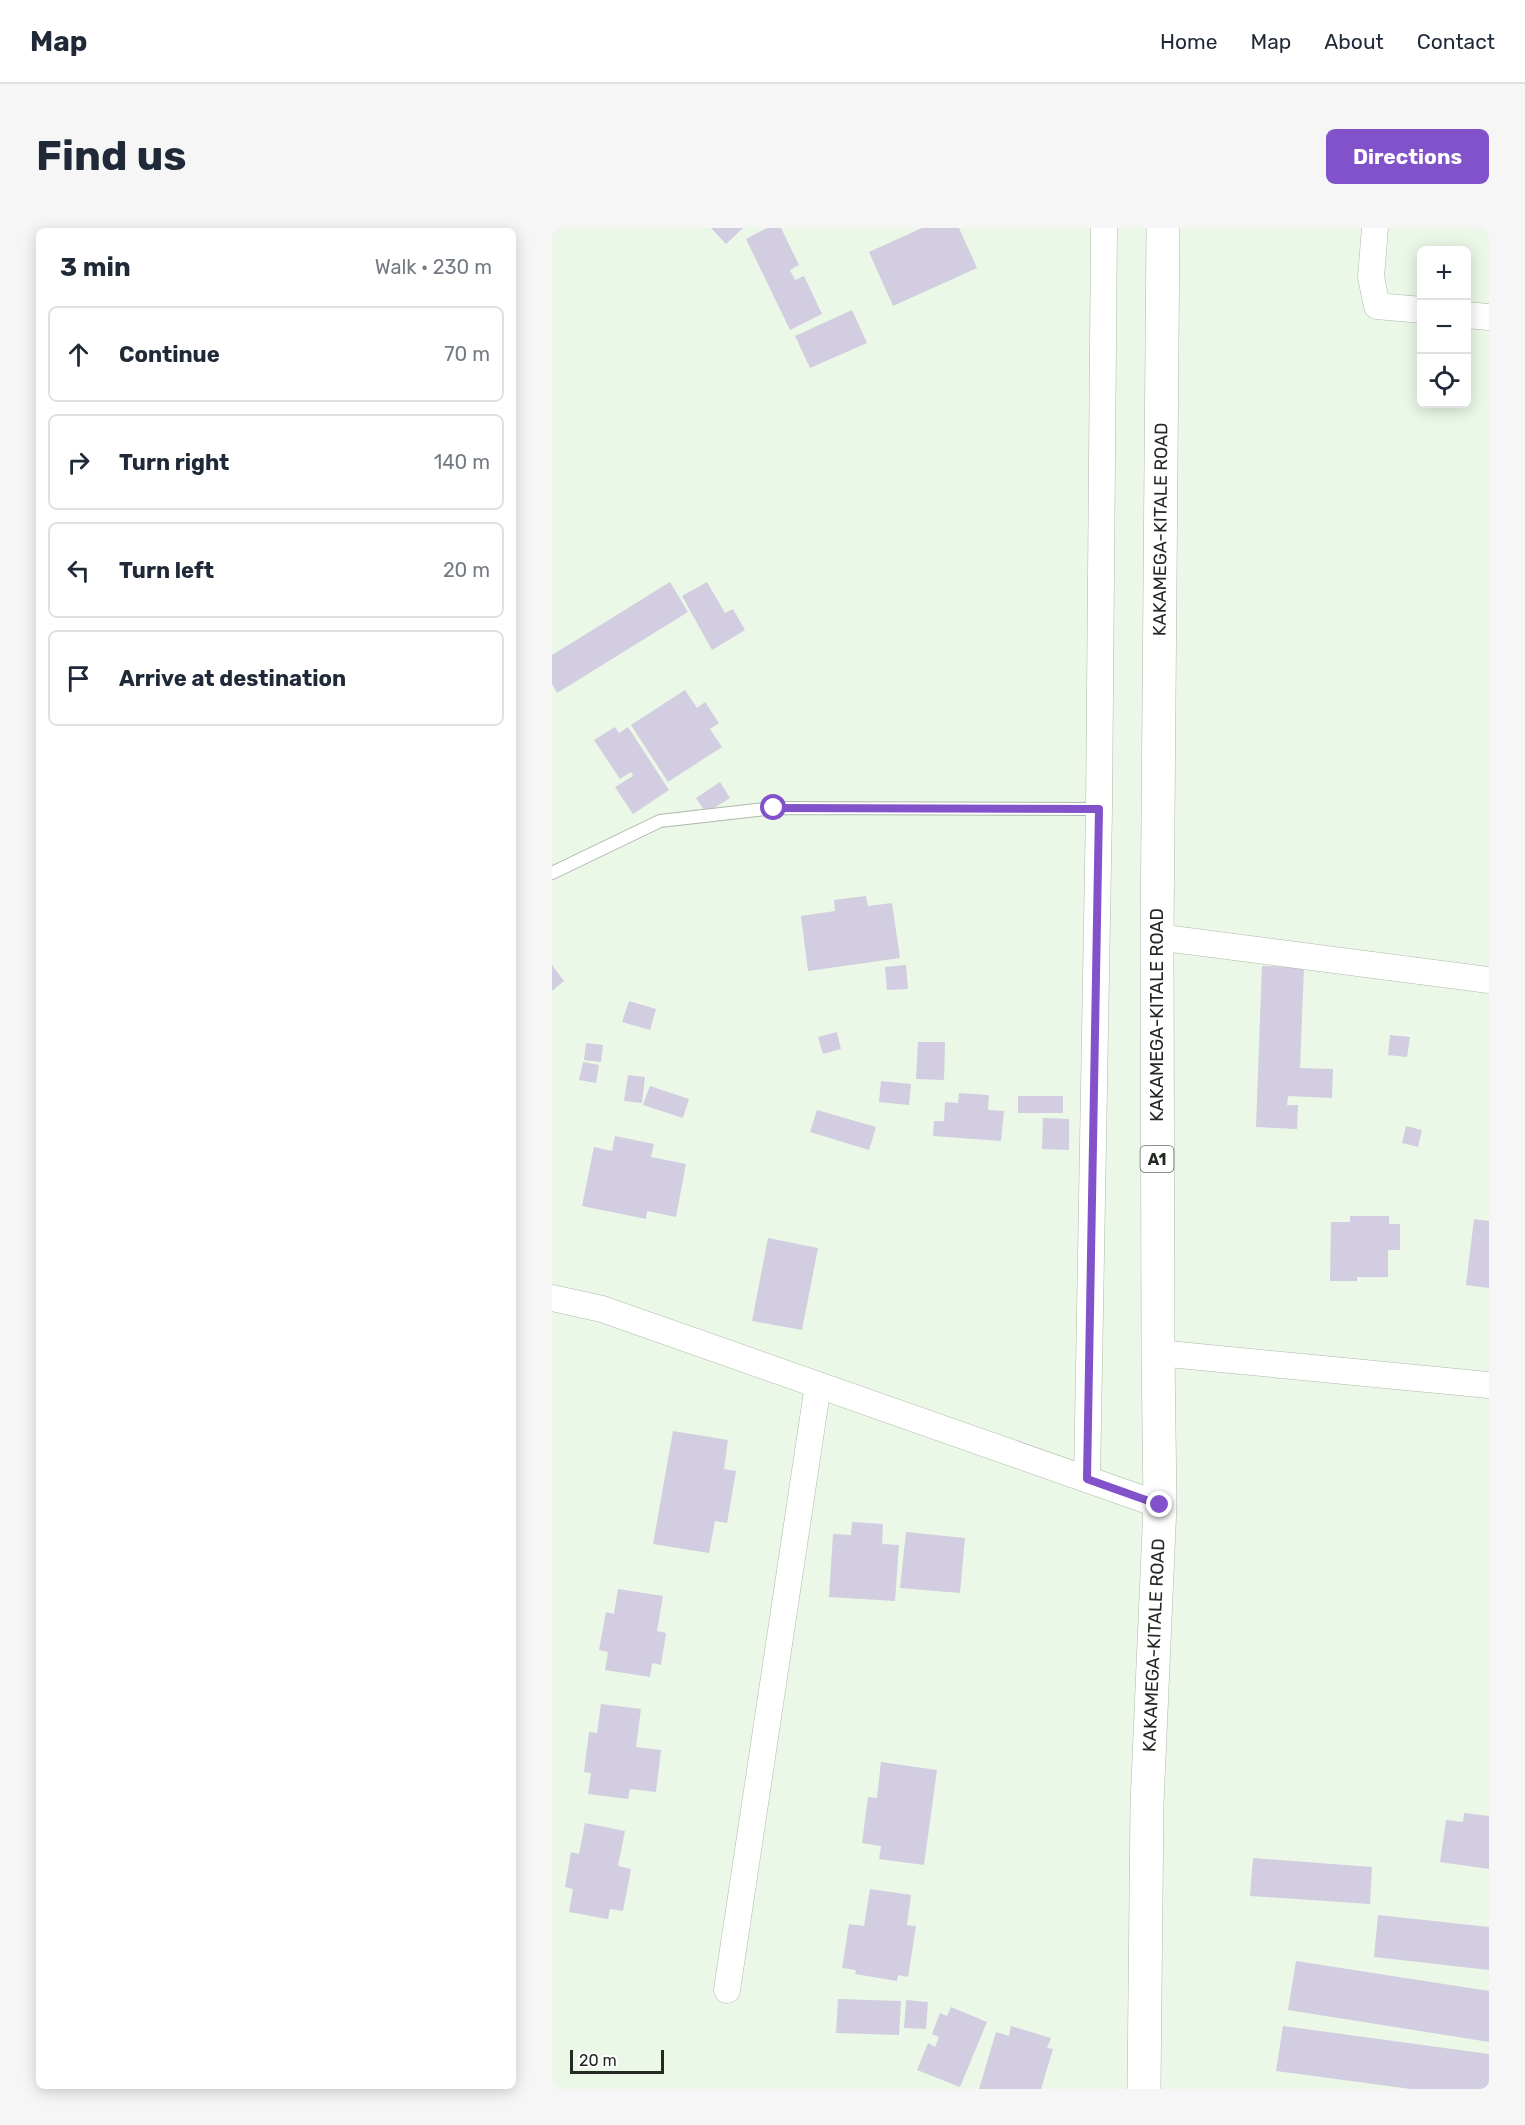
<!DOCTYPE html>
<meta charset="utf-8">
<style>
:root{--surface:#fff;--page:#f6f6f7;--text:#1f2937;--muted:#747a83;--line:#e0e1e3;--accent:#8252cb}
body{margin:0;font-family:Rubik,sans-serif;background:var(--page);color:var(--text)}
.controls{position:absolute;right:18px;top:18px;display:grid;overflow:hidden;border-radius:9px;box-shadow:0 3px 15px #0003}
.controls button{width:54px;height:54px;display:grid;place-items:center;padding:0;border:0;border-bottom:2px solid var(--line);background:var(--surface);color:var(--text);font:30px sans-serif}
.scale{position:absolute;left:18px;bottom:15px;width:94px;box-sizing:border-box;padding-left:6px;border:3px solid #242923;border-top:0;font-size:16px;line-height:21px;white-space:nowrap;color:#242923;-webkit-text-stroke:4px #fff;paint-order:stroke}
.stop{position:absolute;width:18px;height:18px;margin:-14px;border:4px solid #8252cb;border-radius:50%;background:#fff}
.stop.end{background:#8252cb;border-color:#fff;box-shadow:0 2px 6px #0008}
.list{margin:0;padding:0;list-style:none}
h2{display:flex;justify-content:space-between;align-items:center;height:78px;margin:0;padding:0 24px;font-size:26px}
h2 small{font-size:20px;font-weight:400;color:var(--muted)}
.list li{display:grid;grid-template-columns:39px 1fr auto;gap:18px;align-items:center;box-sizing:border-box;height:96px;margin:0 12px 12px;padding:0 12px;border:2px solid var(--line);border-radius:9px}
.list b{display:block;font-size:22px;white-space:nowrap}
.list em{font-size:20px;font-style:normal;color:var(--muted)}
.icon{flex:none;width:33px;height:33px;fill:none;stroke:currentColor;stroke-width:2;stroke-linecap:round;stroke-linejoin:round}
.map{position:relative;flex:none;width:937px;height:1861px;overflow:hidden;border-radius:9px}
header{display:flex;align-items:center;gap:36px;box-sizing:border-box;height:84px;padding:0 30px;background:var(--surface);border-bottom:2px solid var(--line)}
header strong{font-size:28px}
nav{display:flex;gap:33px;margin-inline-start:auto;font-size:21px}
.intro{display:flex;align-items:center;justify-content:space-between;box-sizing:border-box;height:144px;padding:0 36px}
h1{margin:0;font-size:42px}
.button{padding:15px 27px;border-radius:9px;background:var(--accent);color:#fff;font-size:21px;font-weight:700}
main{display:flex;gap:36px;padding:0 36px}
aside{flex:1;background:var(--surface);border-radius:9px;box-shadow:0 3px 15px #0003}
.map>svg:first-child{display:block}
</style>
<header>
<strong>Map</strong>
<nav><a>Home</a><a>Map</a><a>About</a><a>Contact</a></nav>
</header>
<div class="intro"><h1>Find us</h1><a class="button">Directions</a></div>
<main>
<aside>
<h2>3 min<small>Walk · 230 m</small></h2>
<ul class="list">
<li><svg class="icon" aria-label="ahead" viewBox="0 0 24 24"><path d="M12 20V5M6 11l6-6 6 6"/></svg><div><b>Continue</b></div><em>70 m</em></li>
<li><svg class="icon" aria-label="right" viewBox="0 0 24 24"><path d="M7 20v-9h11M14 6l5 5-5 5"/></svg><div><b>Turn right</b></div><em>140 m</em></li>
<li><svg class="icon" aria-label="left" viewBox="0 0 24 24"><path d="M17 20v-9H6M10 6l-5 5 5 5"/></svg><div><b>Turn left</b></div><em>20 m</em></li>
<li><svg class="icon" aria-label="arrive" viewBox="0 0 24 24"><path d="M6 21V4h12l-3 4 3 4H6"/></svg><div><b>Arrive at destination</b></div></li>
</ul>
</aside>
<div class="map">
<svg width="937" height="1861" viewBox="0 0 937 1861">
<rect width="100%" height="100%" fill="#ebf8e7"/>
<g fill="#d2cde0">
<path d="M159 0H191L174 16Z"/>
<path d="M215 0H229L247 37 238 42 243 52 252 48 270 86 238 102 194 11Z"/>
<path d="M370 0H407L425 40 341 78 317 24Z"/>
<path d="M300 82 315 115 258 140 243 108Z"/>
<path d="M118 354 136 384 5 465 0 456V427Z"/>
<path d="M155 354 173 385 181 381 193 402 160 422 130 368Z"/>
<path d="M133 462 145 480 153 474 167 495 158 501 170 519 116 554 79 497Z"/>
<path d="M63 499 67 505 76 499 117 562 81 586 63 559 81 548 79 544 68 551 42 512Z"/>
<path d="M168 554 178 570 154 585 144 570Z"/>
<path d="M314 668 316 678 340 675 348 730 256 743 249 688 283 683 282 672Z"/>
<path d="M0 737 12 753 0 763Z"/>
<path d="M354 737 356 761 335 762 333 739Z"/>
<path d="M710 738 752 739 748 840 781 841 780 870 736 868 735 877H746L745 901 704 899Z"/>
<path d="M77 773 104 781 98 802 70 794Z"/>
<path d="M285 804 289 821 271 826 266 809Z"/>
<path d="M838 807 858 809 855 829 836 827Z"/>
<path d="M366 814H393L392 852 364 851Z"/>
<path d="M34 815 51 817 49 834 32 832Z"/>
<path d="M31 834 47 837 44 855 27 852Z"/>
<path d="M76 847 93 849 90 875 72 873Z"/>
<path d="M329 853 359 856 357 877 327 874Z"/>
<path d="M98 858 137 871 131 890 91 877Z"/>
<path d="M407 865 437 867 436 882 452 883 449 913 381 908 382 893H392L393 874 406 875Z"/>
<rect x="466" y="868" width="45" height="17"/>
<path d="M265 882 324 899 317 922 258 904Z"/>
<path d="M491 890 517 891V922L490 921Z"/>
<path d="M854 898 870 902 866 919 850 915Z"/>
<path d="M63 908 102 916 99 929 134 936 124 989 95 983 94 991 30 978 42 919 60 923Z"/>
<path d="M798 988H837V996H848V1022H836V1049H805V1053H778L779 994H798Z"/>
<path d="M922 991 937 993V1060L914 1057Z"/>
<path d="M216 1010 266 1020 250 1102 200 1093Z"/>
<path d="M121 1203 176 1212 172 1241 184 1243 175 1295 163 1293 157 1325 101 1316Z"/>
<path d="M300 1294 331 1296 330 1316 347 1317 343 1373 277 1369 281 1306 299 1307Z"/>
<path d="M354 1304 413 1310 408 1365 348 1360Z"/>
<path d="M66 1361 111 1368 105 1403 114 1405 109 1437 100 1435 98 1449 53 1442 56 1424 47 1422 54 1384 62 1386Z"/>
<path d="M49 1476 89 1481 84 1519 109 1522 104 1564 78 1561 76 1571 36 1566 39 1545 32 1544 37 1504 45 1505Z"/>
<path d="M329 1534 385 1542 372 1637 327 1631 329 1618 310 1615 316 1569 325 1570Z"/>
<path d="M912 1585 937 1588V1641L888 1634 894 1592 911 1594Z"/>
<path d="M33 1595 73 1603 66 1638 79 1641 71 1683 58 1681 56 1691 17 1684 21 1661 13 1659 19 1624 27 1626Z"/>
<path d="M701 1630 820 1639 818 1676 698 1668Z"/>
<path d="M318 1661 359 1667 355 1697 364 1698 356 1749 346 1747 345 1753 303 1746 304 1742 290 1740 297 1696 312 1698Z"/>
<path d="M826 1687 937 1699V1742L822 1729Z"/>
<path d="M744 1733 937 1763V1814L736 1782Z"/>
<path d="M286 1771 349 1773 347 1807 284 1805Z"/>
<path d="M354 1772 376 1774 374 1801 352 1800Z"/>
<path d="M399 1779 435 1794 408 1859 365 1842 376 1815 383 1819 387 1809 380 1806 388 1785 395 1788Z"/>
<path d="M459 1798 499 1810 495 1820 501 1821 489 1861H427L444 1804 457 1808Z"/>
<path d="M731 1798 937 1826V1861H859L724 1843Z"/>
</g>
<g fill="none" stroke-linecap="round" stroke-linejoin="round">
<g stroke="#adbaaa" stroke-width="14">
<path id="service" d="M0 645 108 593 222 580 547 581"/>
</g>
<g stroke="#adbaaa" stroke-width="27">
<g id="minor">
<path d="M823 0 819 49 825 78 870 82"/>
<path d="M914 87 937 89"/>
<path d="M605 709 937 752"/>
<path d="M0 1070 50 1081 608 1277"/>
<path d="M606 1125 937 1157"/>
<path d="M535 1251 547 581 552 0"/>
<path d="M175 1762 266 1157"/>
</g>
</g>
<g stroke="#adbaaa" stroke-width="34">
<g id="trunk">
<path id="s1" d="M592 1861 595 1576 608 1277 606 1125 605 709 611 0"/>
</g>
</g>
<use href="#service" stroke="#fff" stroke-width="12"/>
<use href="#minor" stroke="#fff" stroke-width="26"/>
<use href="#trunk" stroke="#fff" stroke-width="33"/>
</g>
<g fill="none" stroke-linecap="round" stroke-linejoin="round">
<path stroke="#8252cb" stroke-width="8" d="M222 580 547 581 535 1251 608 1277"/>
</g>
<g text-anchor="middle" stroke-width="4.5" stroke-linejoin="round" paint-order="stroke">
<rect fill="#fff" stroke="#666965" stroke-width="1.5" x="588.5" y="918" width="33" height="26" rx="4.5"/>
<g font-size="16" font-weight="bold" fill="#242923">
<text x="605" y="937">A1</text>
</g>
<g font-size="18" fill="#242923" stroke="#fff">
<text dy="6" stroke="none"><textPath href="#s1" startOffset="1560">KAKAMEGA-KITALE ROAD</textPath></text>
<text transform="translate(605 787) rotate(-90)" y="6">KAKAMEGA-KITALE ROAD</text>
<text dy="6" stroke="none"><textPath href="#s1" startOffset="444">KAKAMEGA-KITALE ROAD</textPath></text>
</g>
</g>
</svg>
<div class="controls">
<button>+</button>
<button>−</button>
<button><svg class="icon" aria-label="locate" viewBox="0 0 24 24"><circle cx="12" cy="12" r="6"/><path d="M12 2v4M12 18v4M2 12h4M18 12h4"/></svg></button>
</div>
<div class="scale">20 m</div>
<div class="stop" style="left:222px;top:580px"></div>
<div class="stop end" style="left:608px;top:1277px"></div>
</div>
</main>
